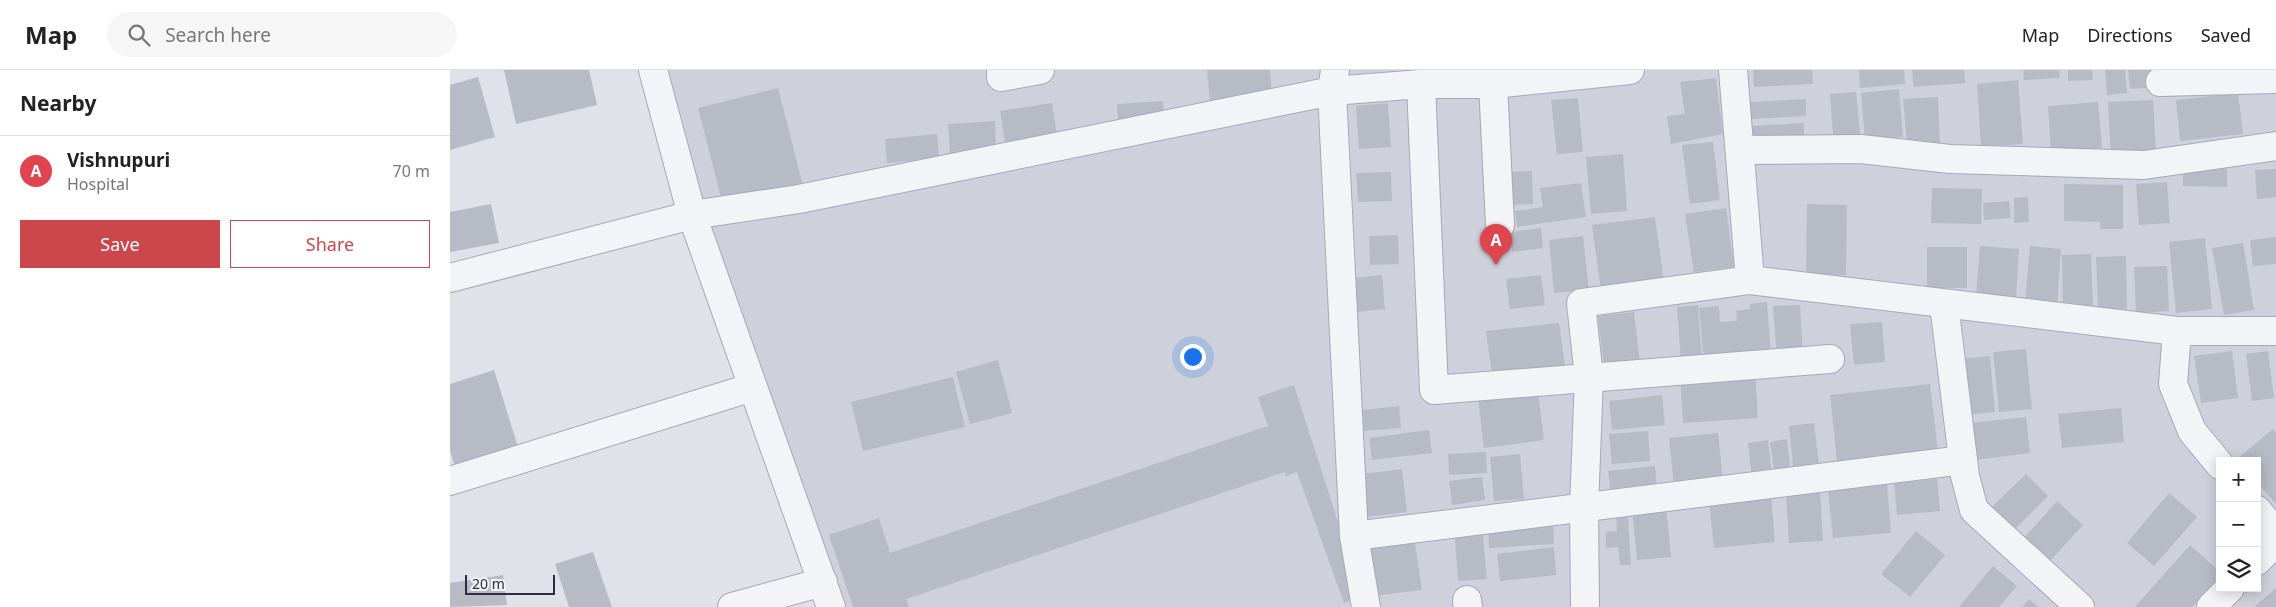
<!DOCTYPE html>
<meta charset="utf-8">
<style>
:root{--surface:#fff;--page:#f6f6f6;--text:#222;--muted:#767676;--line:#e0e0e0;--accent:#cc474b}
body{margin:0;font-family:"Noto Sans",sans-serif;background:var(--page);color:var(--text)}
.controls{position:absolute;right:15px;bottom:15px;display:grid;overflow:hidden;border-radius:0px;box-shadow:0 2px 12px #0003}
.controls button{width:45px;height:45px;display:grid;place-items:center;padding:0;border:0;border-bottom:1px solid var(--line);background:var(--surface);color:var(--text);font:25px sans-serif}
.scale{position:absolute;left:15px;bottom:12px;width:90px;box-sizing:border-box;padding-left:5px;border:2px solid #292f40;border-top:0;font-size:14px;line-height:18px;white-space:nowrap;color:#292f40;-webkit-text-stroke:4px #f0f2f6;paint-order:stroke}
.you{position:absolute;left:742px;top:286px;width:18px;height:18px;margin:-12px;border:4px solid #fff;border-radius:50%;background:#1a73e8;box-shadow:0 0 0 8px #1a73e833}
.badge{display:grid;place-items:center;width:32px;height:32px;border-radius:50%;background:var(--accent);color:#fff;font-size:16px;font-weight:700}
.pin{position:absolute;translate:-50% -41px;filter:drop-shadow(0 1px 2px #0008)}
.pin::after{content:'';position:absolute;top:26px;width:18px;height:15px;background:inherit;clip-path:polygon(0 0,100% 0,50% 100%)}
.list{margin:0;padding:0;list-style:none}
h2{display:flex;justify-content:space-between;align-items:center;height:65px;margin:0;padding:0 20px;font-size:21px}
h2 small{font-size:16px;font-weight:400;color:var(--muted)}
.list li{display:grid;grid-template-columns:32px 1fr auto;gap:15px;align-items:center;box-sizing:border-box;height:70px;padding:0 20px;border-top:1px solid var(--line)}
.list b{display:block;font-size:19px;white-space:nowrap}
.list p{margin:0;font-size:16px;white-space:nowrap;color:var(--muted)}
.list em{font-size:16px;font-style:normal;color:var(--muted)}
.actions{display:flex;gap:10px;padding:15px 20px}
.actions a{flex:1;padding:11px 0;border:1px solid var(--accent);border-radius:0px;text-align:center;font-size:18px;color:var(--accent)}
.actions .main{background:var(--accent);color:#fff}
.icon{flex:none;width:28px;height:28px;fill:none;stroke:currentColor;stroke-width:2;stroke-linecap:round;stroke-linejoin:round}
.map{position:relative;flex:none;width:1826px;height:537px;overflow:hidden}
header{display:flex;align-items:center;gap:30px;box-sizing:border-box;height:70px;padding:0 25px;background:var(--surface);border-bottom:1px solid var(--line)}
header strong{font-size:24px}
nav{display:flex;gap:28px;margin-inline-start:auto;font-size:18px}
.search{width:350px;height:45px;background:var(--page);display:flex;align-items:center;gap:12px;box-sizing:border-box;padding:0 18px;border-radius:28px;color:var(--muted);font-size:19px}
main{display:flex}
aside{flex:1;background:var(--surface)}
.map>svg:first-child{display:block}
</style>
<header>
<strong>Map</strong>
<div class="search"><svg class="icon" aria-label="search" viewBox="0 0 24 24"><circle cx="10" cy="10" r="6"/><path d="M15 15l6 6"/></svg>Search here</div>
<nav><a>Map</a><a>Directions</a><a>Saved</a></nav>
</header>
<main>
<aside>
<h2>Nearby<small></small></h2>
<ul class="list">
<li><span class="badge" style="background:#e0444e">A</span><div><b>Vishnupuri</b><p>Hospital</p></div><em>70 m</em></li>
</ul>
<div class="actions"><a class="main">Save</a><a>Share</a></div>
</aside>
<div class="map">
<svg width="1826" height="537" viewBox="0 0 1826 537">
<rect width="100%" height="100%" fill="#e0e2e9"/>
<path fill="#ced1db" fill-rule="evenodd" d="M199 0H1826V537H390ZM1770 391H1807V518H1770Z"/>
<g fill="#b7bbc6">
<path d="M54 0H139L147 35 66 54Z"/>
<path d="M757 0H820L822 27 760 33Z"/>
<path d="M1303 0H1362L1363 14 1304 17Z"/>
<path d="M1409 0H1454L1455 14 1410 18Z"/>
<path d="M1462 0H1514L1515 13 1464 17Z"/>
<path d="M1573 0H1609L1610 8 1574 10Z"/>
<path d="M1618 0H1642L1643 10 1618 11Z"/>
<path d="M1655 0H1675L1677 23 1657 25Z"/>
<path d="M1678 0H1708L1709 17 1680 19Z"/>
<path d="M28 7 45 67 0 80V15Z"/>
<path d="M1266 8 1273 64 1221 74 1217 46 1235 44 1230 12Z"/>
<path d="M1568 10 1573 74 1531 77 1527 14Z"/>
<path d="M328 18 354 119 274 139 248 38Z"/>
<path d="M1449 19 1453 67 1415 70 1411 23Z"/>
<path d="M1406 22 1410 64 1383 66 1380 24Z"/>
<path d="M1788 23 1793 64 1730 71 1726 30Z"/>
<path d="M1488 27 1490 79 1457 74 1453 29Z"/>
<path d="M1128 28 1133 82 1107 84 1101 30Z"/>
<path d="M1356 29V46L1301 49 1300 32Z"/>
<path d="M1703 30 1706 83 1661 86 1658 32Z"/>
<path d="M713 31 714 50 668 53 667 34Z"/>
<path d="M1648 32 1652 78 1601 83 1598 36Z"/>
<path d="M602 33 607 65 555 72 550 41Z"/>
<path d="M938 33 941 77 909 79 906 36Z"/>
<path d="M545 51 546 81 500 84 498 54Z"/>
<path d="M1354 53V68L1301 70 1300 56Z"/>
<path d="M487 64 489 88 437 93 435 69Z"/>
<path d="M1263 72 1270 130 1240 134 1232 75Z"/>
<path d="M1173 84 1177 141 1141 144 1136 87Z"/>
<path d="M1777 96V117L1733 116V97Z"/>
<path d="M1826 99V127L1807 129 1805 100Z"/>
<path d="M1082 101 1083 134 1061 135 1060 102Z"/>
<path d="M941 102 942 131 908 132 906 103Z"/>
<path d="M1717 112 1720 153 1689 155 1686 114Z"/>
<path d="M1131 113 1136 147 1067 157 1065 141 1093 137 1090 118Z"/>
<path d="M1614 114 1673 115V159H1650V152L1614 151Z"/>
<path d="M1482 118 1532 119 1531 154 1481 153Z"/>
<path d="M1578 127 1579 152 1564 153V128Z"/>
<path d="M1559 131 1561 148 1534 150 1533 133Z"/>
<path d="M41 134 49 173 0 182V142Z"/>
<path d="M1357 134 1397 135 1396 205 1356 204Z"/>
<path d="M1276 138 1284 197 1244 202 1235 144Z"/>
<path d="M1205 147 1214 212 1151 220 1142 155Z"/>
<path d="M1091 158 1093 178 1062 182 1060 162Z"/>
<path d="M948 165 949 194 920 195 919 166Z"/>
<path d="M1133 166 1139 220 1104 223 1099 170Z"/>
<path d="M1826 167V194L1803 196 1800 170Z"/>
<path d="M1755 168 1762 239 1726 243 1719 172Z"/>
<path d="M1793 173 1804 240 1774 245 1762 178Z"/>
<path d="M1530 176 1569 179 1566 228 1526 226Z"/>
<path d="M1580 176 1611 179 1607 236 1575 233Z"/>
<rect x="1477" y="177" width="40" height="41"/>
<path d="M1641 184 1643 236H1613L1612 185Z"/>
<path d="M1676 186 1677 239H1648L1646 187Z"/>
<path d="M1717 196 1719 241 1686 243 1684 197Z"/>
<path d="M932 205 935 239 906 242 903 208Z"/>
<path d="M1091 205 1095 235 1060 239 1056 209Z"/>
<path d="M1317 232 1321 285 1254 290 1249 238 1269 236 1270 252 1287 251 1286 241 1300 239V234Z"/>
<path d="M1248 235 1252 288 1231 290 1227 237Z"/>
<path d="M1350 235 1353 288 1327 290 1323 236Z"/>
<path d="M1184 242 1190 293 1154 297 1148 246Z"/>
<path d="M1432 252 1435 292 1404 295 1400 254Z"/>
<path d="M1109 253 1116 303 1043 312 1036 261Z"/>
<path d="M1576 279 1582 339 1549 342 1543 282Z"/>
<path d="M1782 281 1788 328 1751 333 1744 286Z"/>
<path d="M1818 281 1824 328 1802 331 1796 284Z"/>
<path d="M1540 286 1545 342 1515 345 1510 289Z"/>
<path d="M548 290 562 343 520 354 506 302Z"/>
<path d="M44 300 68 377 5 397 0 381V314Z"/>
<path d="M1305 300 1308 348 1233 353 1230 306Z"/>
<path d="M503 307 515 357 413 381 401 332Z"/>
<path d="M1480 314 1489 389 1388 401 1380 325Z"/>
<path d="M844 315 912 527 894 533 847 402 836 406 835 402 456 529 459 537H403L379 465 429 448 440 483 818 356 808 327Z"/>
<path d="M1088 322 1094 370 1034 378 1028 329Z"/>
<path d="M1212 325 1215 355 1162 360 1159 331Z"/>
<path d="M949 336 951 358 914 361 913 340Z"/>
<path d="M1671 338 1674 372 1612 378 1608 344Z"/>
<path d="M1576 347 1580 383 1525 390 1521 353Z"/>
<path d="M1364 353 1370 403 1344 406 1339 356Z"/>
<path d="M1823 359 1826 362V434L1807 412V391L1787 389Z"/>
<path d="M979 360 982 383 922 390 919 368Z"/>
<path d="M1198 361 1200 391 1162 394 1159 364Z"/>
<path d="M1268 363 1273 411 1224 416 1219 368Z"/>
<path d="M1337 369 1341 404 1325 406 1320 372Z"/>
<path d="M1318 370 1322 405 1302 408 1298 373Z"/>
<path d="M1036 382 1037 403 999 405 998 384Z"/>
<path d="M1070 384 1074 429 1044 431 1040 387Z"/>
<path d="M1205 396 1207 419 1161 424 1158 401Z"/>
<path d="M952 399 957 442 917 447 912 404Z"/>
<path d="M1576 404 1598 426 1564 460 1542 437Z"/>
<path d="M1032 407 1035 430 1002 435 999 411Z"/>
<path d="M1487 409 1490 441 1447 445 1444 413Z"/>
<path d="M1437 414 1441 463 1383 468 1378 419Z"/>
<path d="M1370 421 1373 471 1339 473 1336 423Z"/>
<path d="M1719 423 1747 447 1704 496 1677 473Z"/>
<path d="M1321 425 1325 472 1264 478 1259 431Z"/>
<path d="M1607 431 1633 455 1600 491 1574 468Z"/>
<path d="M1216 436 1221 487 1187 490 1182 439Z"/>
<path d="M1178 447 1181 495H1170L1168 477 1156 478V462L1167 461 1166 448Z"/>
<path d="M1103 451 1104 474 1039 478 1038 455Z"/>
<path d="M1032 453 1037 509 1008 511 1004 455Z"/>
<path d="M963 461 972 520 924 526 916 468Z"/>
<path d="M1466 461 1495 485 1460 527 1431 504Z"/>
<path d="M1740 475 1770 502V506L1742 537H1685Z"/>
<path d="M1104 477 1106 505 1050 511 1047 484Z"/>
<path d="M143 482 162 537H119L105 494Z"/>
<path d="M1543 496 1567 516 1549 537H1509Z"/>
<path d="M53 505 57 535 0 537V513Z"/>
<path d="M1826 518V537H1804Z"/>
<path d="M1579 529 1588 537H1572Z"/>
</g>
<g fill="none" stroke-linecap="round" stroke-linejoin="round">
<g stroke="#a5a9b3" stroke-width="30">
<g id="minor">
<path d="M203 0 242 145 381 537"/>
<path d="M551 0V7L590 0"/>
<path d="M885 0 882 21 904 466"/>
<path d="M1283 0 1300 210 1727 261H1826"/>
<path d="M1710 12 1826 9"/>
<path d="M971 14 984 320 1380 289"/>
<path d="M1043 14 1050 155"/>
<path d="M1290 80 1411 79 1500 89 1694 95 1826 76"/>
<path d="M0 208 242 145 349 129 882 21 971 14H1043L1180 0"/>
<path d="M1494 234 1515 406 1524 440 1630 537"/>
<path d="M1727 261 1723 314 1742 361 1770 395"/>
<path d="M0 411 303 317"/>
<path d="M1807 440 1826 463"/>
<path d="M1807 491 1826 472"/>
<path d="M1017 530 1018 537"/>
<path d="M282 537 373 512"/>
<path d="M916 537 904 466 1513 390"/>
<path d="M1135 537 1134 438 1139 307 1131 233 1300 210"/>
<path d="M1761 537 1780 518"/>
</g>
</g>
<use href="#minor" stroke="#f3f4f7" stroke-width="28"/>
</g>
</svg>
<div class="controls">
<button>+</button>
<button>−</button>
<button><svg class="icon" aria-label="layers" viewBox="0 0 24 24"><path d="M12 4l9 5-9 5-9-5zM3 14l9 5 9-5"/></svg></button>
</div>
<div class="scale">20 m</div>
<div class="you"></div>
<div class="pin badge" style="left:1046px;top:195px;background:#e0444e">A</div>
</div>
</main>
